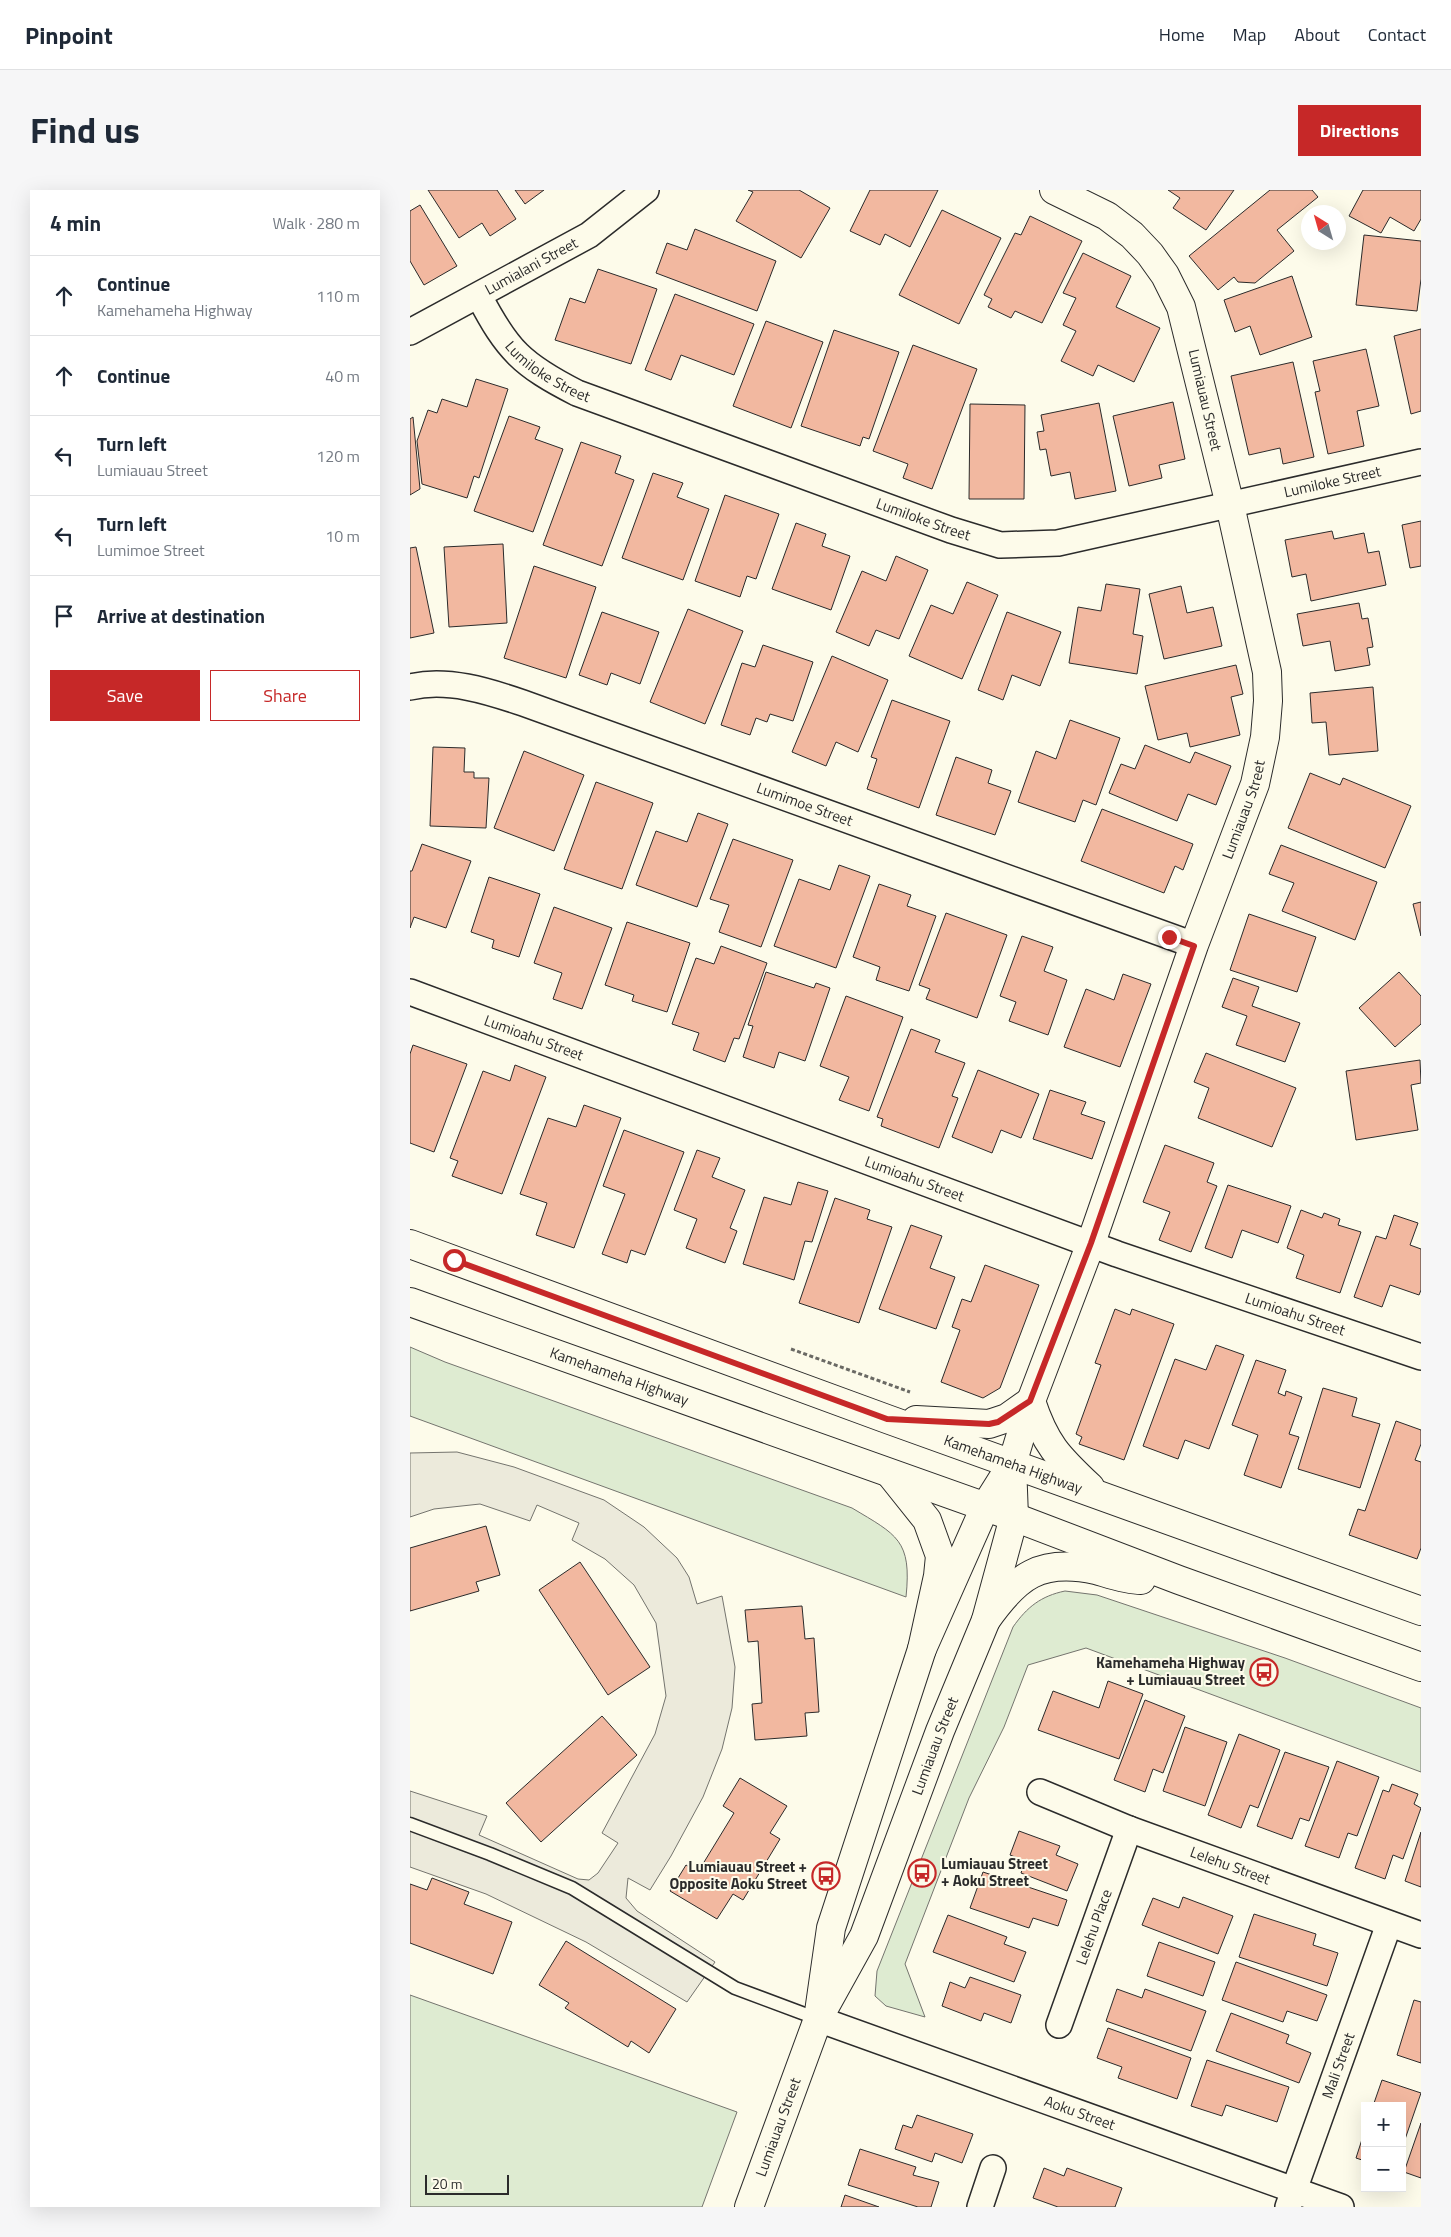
<!DOCTYPE html>
<meta charset="utf-8">
<style>
:root{--surface:#fff;--page:#f6f6f7;--text:#1f2937;--muted:#747a83;--line:#e0e1e3;--accent:#c62828}
body{margin:0;font-family:"Titillium Web",sans-serif;background:var(--page);color:var(--text)}
.controls{position:absolute;right:15px;bottom:15px;display:grid;overflow:hidden;border-radius:0px;box-shadow:0 5px 20px #0002}
.controls button{width:45px;height:45px;display:grid;place-items:center;padding:0;border:0;border-bottom:1px solid var(--line);background:var(--surface);color:var(--text);font:25px sans-serif}
.compass{position:absolute;left:891px;top:15px;width:45px;height:45px;border-radius:50%;background:var(--surface);box-shadow:0 5px 20px #0002;rotate:323deg}
.scale{position:absolute;left:15px;bottom:12px;width:84px;box-sizing:border-box;padding-left:5px;border:2px solid #2b2b2b;border-top:0;font-size:14px;line-height:18px;white-space:nowrap;color:#2b2b2b;-webkit-text-stroke:4px #fdfbea;paint-order:stroke}
.stop{position:absolute;width:15px;height:15px;margin:-11px;border:4px solid #c62828;border-radius:50%;background:#fff}
.stop.end{background:#c62828;border-color:#fff;box-shadow:0 1px 5px #0008}
.list{margin:0;padding:0;list-style:none}
h2{display:flex;justify-content:space-between;align-items:center;height:65px;margin:0;padding:0 20px;font-size:21px}
h2 small{font-size:16px;font-weight:400;color:var(--muted)}
.list li{display:grid;grid-template-columns:32px 1fr auto;gap:15px;align-items:center;box-sizing:border-box;height:80px;padding:0 20px;border-top:1px solid var(--line)}
.list b{display:block;font-size:19px;white-space:nowrap}
.list p{margin:0;font-size:16px;white-space:nowrap;color:var(--muted)}
.list em{font-size:16px;font-style:normal;color:var(--muted)}
.actions{display:flex;gap:10px;padding:15px 20px}
.actions a{flex:1;padding:11px 0;border:1px solid var(--accent);border-radius:0px;text-align:center;font-size:18px;color:var(--accent)}
.actions .main{background:var(--accent);color:#fff}
.icon{flex:none;width:28px;height:28px;fill:none;stroke:currentColor;stroke-width:2;stroke-linecap:round;stroke-linejoin:round}
.map{position:relative;flex:none;width:1011px;height:2017px;overflow:hidden;border-radius:0px}
header{display:flex;align-items:center;gap:30px;box-sizing:border-box;height:70px;padding:0 25px;background:var(--surface);border-bottom:1px solid var(--line)}
header strong{font-size:24px}
nav{display:flex;gap:28px;margin-inline-start:auto;font-size:18px}
.intro{display:flex;align-items:center;justify-content:space-between;box-sizing:border-box;height:120px;padding:0 30px}
h1{margin:0;font-size:35px}
.button{padding:12px 22px;border-radius:0px;background:var(--accent);color:#fff;font-size:18px;font-weight:700}
main{display:flex;gap:30px;padding:0 30px}
aside{flex:1;background:var(--surface);border-radius:0px;box-shadow:0 5px 20px #0002}
.map>svg:first-child{display:block}
</style>
<header>
<strong>Pinpoint</strong>
<nav><a>Home</a><a>Map</a><a>About</a><a>Contact</a></nav>
</header>
<div class="intro"><h1>Find us</h1><a class="button">Directions</a></div>
<main>
<aside>
<h2>4 min<small>Walk · 280 m</small></h2>
<ul class="list">
<li><svg class="icon" aria-label="ahead" viewBox="0 0 24 24"><path d="M12 20V5M6 11l6-6 6 6"/></svg><div><b>Continue</b><p>Kamehameha Highway</p></div><em>110 m</em></li>
<li><svg class="icon" aria-label="ahead" viewBox="0 0 24 24"><path d="M12 20V5M6 11l6-6 6 6"/></svg><div><b>Continue</b></div><em>40 m</em></li>
<li><svg class="icon" aria-label="left" viewBox="0 0 24 24"><path d="M17 20v-9H6M10 6l-5 5 5 5"/></svg><div><b>Turn left</b><p>Lumiauau Street</p></div><em>120 m</em></li>
<li><svg class="icon" aria-label="left" viewBox="0 0 24 24"><path d="M17 20v-9H6M10 6l-5 5 5 5"/></svg><div><b>Turn left</b><p>Lumimoe Street</p></div><em>10 m</em></li>
<li><svg class="icon" aria-label="arrive" viewBox="0 0 24 24"><path d="M6 21V4h12l-3 4 3 4H6"/></svg><div><b>Arrive at destination</b></div></li>
</ul>
<div class="actions"><a class="main">Save</a><a>Share</a></div>
</aside>
<div class="map">
<svg width="1011" height="2017" viewBox="0 0 1011 2017">
<rect width="100%" height="100%" fill="#fdfbea"/>
<g fill="#deebd1" stroke="#74746e">
<path d="M0 1157 35 1172 442 1318C487 1345 502 1350 496 1407L0 1226Z"/>
<path d="M655 1401 687 1405 875 1468 1011 1518V1582L676 1458 618 1475 594 1537 559 1608 495 1774 515 1827 476 1816 465 1806 467 1781 603 1437C617 1417 631 1406 655 1401Z"/>
<path d="M0 1805 327 1922 292 2017H0Z"/>
</g>
<path fill="#eceadb" stroke="#74746e" d="M47 1262 104 1277 194 1310 234 1337 267 1368 279 1387 287 1414 312 1406 325 1477 322 1518 312 1559 293 1607 261 1666 240 1700 218 1688 216 1708 227 1721 305 1772 277 1812 176 1752 76 1704 0 1677V1601L77 1626 69 1645 168 1689 179 1690 188 1683 208 1653 192 1643 245 1544 256 1506 246 1433 224 1395 195 1369 162 1350 169 1333 127 1315 120 1331 70 1314 24 1319 0 1327V1263Z"/>
<g fill="#f2b8a0" stroke="#2b2b2b">
<path d="M18 0H87L106 29 80 46 72 33 49 48Z"/>
<path d="M105 0H134L115 14Z"/>
<path d="M338 0H389L420 18 391 68 326 31 343 2Z"/>
<path d="M460 0H528L500 57 475 44 470 55 440 41Z"/>
<path d="M758 0H824L796 40 763 18 770 8Z"/>
<path d="M860 0H902L908 7 867 40 884 61 845 93 828 92 824 87 808 100 779 66Z"/>
<path d="M953 0H1011V29L1004 41 980 27 971 43 939 26Z"/>
<path d="M10 15 47 76 14 95 0 71V21Z"/>
<path d="M532 20 591 48 549 134 489 105Z"/>
<path d="M620 26 672 51 632 133 605 121 601 128 578 117 582 109 574 105 605 43 611 45Z"/>
<path d="M285 39 366 71 347 121 246 83 257 53 277 60Z"/>
<path d="M954 45 1011 51V89L1007 121 946 115Z"/>
<path d="M673 63 721 86 706 117 750 138 724 192 688 175 683 186 651 171 666 141 653 135 666 108 653 103Z"/>
<path d="M188 79 247 99 221 174 145 150 160 108 175 113Z"/>
<path d="M882 86 902 147 850 165 840 136 825 142 814 110Z"/>
<path d="M265 104 344 134 324 185 271 165 261 190 235 180Z"/>
<path d="M356 131 413 152 381 238 323 216Z"/>
<path d="M1011 139V221L1001 224 984 146Z"/>
<path d="M424 140 489 162 459 249 453 247 450 256 391 236Z"/>
<path d="M503 155 567 179 522 299 493 288 498 274 463 261Z"/>
<path d="M956 159 969 216 947 221 954 256 918 264 905 202 910 201 903 171Z"/>
<path d="M883 172 904 267 873 274 870 258 839 265 821 186Z"/>
<path d="M66 189 98 199 69 288 64 286 57 308 12 294 7 251 18 220 27 223 32 209 57 217Z"/>
<path d="M763 212 775 269 749 275 752 288 719 296 703 226Z"/>
<path d="M689 213 706 301 665 309 660 282 641 286 636 259 630 260 627 242 634 241 631 225Z"/>
<path d="M560 214 615 215 614 309H559Z"/>
<path d="M99 226 130 237 125 249 153 259 123 342 64 321Z"/>
<path d="M3 227 10 299 0 305V229Z"/>
<path d="M171 252 211 266 205 283 224 290 192 376 133 355Z"/>
<path d="M243 283 273 293 267 307 299 319 273 390 212 368Z"/>
<path d="M315 305 369 324 346 389 337 386 330 407 285 391Z"/>
<path d="M1011 331V376L1000 378 992 335Z"/>
<path d="M386 333 416 344 412 356 440 366 421 420 362 399Z"/>
<path d="M922 341 924 349 954 343 958 363 969 361 976 395 901 411 896 384 882 387 875 350Z"/>
<path d="M93 354 97 433 39 437 34 357Z"/>
<path d="M6 357 24 443 0 448V358Z"/>
<path d="M486 366 518 380 489 449 466 440 459 456 426 442 452 381 476 391Z"/>
<path d="M124 376 186 397 156 488 94 468Z"/>
<path d="M557 392 588 405 552 489 499 466 521 415 543 424Z"/>
<path d="M696 394 730 399 723 444 733 446 727 484 659 473 668 417 691 421Z"/>
<path d="M771 396 777 423 803 417 812 456 754 469 739 404Z"/>
<path d="M949 413 952 429 958 428 963 457 957 458 960 475 925 481 920 451 893 456 887 424Z"/>
<path d="M278 419 333 441 295 534 240 512Z"/>
<path d="M192 422 249 442 230 494 201 483 197 495 169 485Z"/>
<path d="M597 422 651 442 630 496 602 485 593 510 568 500Z"/>
<path d="M353 455 403 472 383 531 360 524 357 532 346 528 340 545 311 535 332 473 345 477Z"/>
<path d="M422 466 478 490 448 562 426 552 416 576 382 562Z"/>
<path d="M826 475 833 504 821 507 830 545 780 557 777 543 748 550 735 496Z"/>
<path d="M963 497 968 561 919 565 916 532 902 533 900 503Z"/>
<path d="M482 510 540 531 509 618 457 599 467 569 461 567Z"/>
<path d="M660 530 710 548 686 615 673 610 665 632 608 612 626 561 646 569Z"/>
<path d="M735 555 780 573 785 562 821 576 806 615 778 604 767 631 699 603 711 574 725 579Z"/>
<path d="M23 557 55 558 54 582H64V588H79L76 638 20 636Z"/>
<path d="M114 561 174 585 144 661 84 638Z"/>
<path d="M546 567 582 580 578 593 601 601 585 645 526 625Z"/>
<path d="M900 583 930 595 933 588 1001 616 975 678 878 638Z"/>
<path d="M186 592 243 613 212 699 154 679Z"/>
<path d="M692 619 783 654 773 680 765 676 754 703 671 671Z"/>
<path d="M288 623 318 634 287 717 226 695 246 641 277 652Z"/>
<path d="M323 649 383 670 351 757 309 742 319 715 300 709Z"/>
<path d="M12 654 61 671 36 738 4 727 0 738V681H2Z"/>
<path d="M871 655 967 692 945 750 872 721 884 693 859 684Z"/>
<path d="M429 675 460 686 426 778 364 756 389 689 420 700Z"/>
<path d="M79 687 130 704 109 767 82 758 84 750 61 742Z"/>
<path d="M469 694 501 705 497 716 526 726 499 801 466 790 470 777 443 767Z"/>
<path d="M1011 712V746L1003 714Z"/>
<path d="M144 717 202 738 172 819 143 809 152 783 124 773Z"/>
<path d="M536 723 597 745 567 828 516 809 520 799 509 795Z"/>
<path d="M839 724 906 747 887 802 820 780Z"/>
<path d="M217 732 280 753 257 822 222 811 224 805 195 795Z"/>
<path d="M612 746 643 757 634 781 657 790 638 845 599 831 606 812 590 806Z"/>
<path d="M311 756 357 773 329 849 324 848 315 872 283 860 289 843 262 834 286 768 304 774Z"/>
<path d="M356 782 404 798 406 793 420 798 395 871 369 862 364 878 333 867 343 836 338 835Z"/>
<path d="M989 782 1011 806V834L985 857 949 818Z"/>
<path d="M713 784 741 794 710 877 654 857 676 799 704 810Z"/>
<path d="M823 788 849 797 842 816 890 833 875 872 826 855 837 826 812 817Z"/>
<path d="M436 806 493 827 459 921 429 910 439 887 410 876Z"/>
<path d="M501 839 530 850 525 862 555 873 542 906 548 908 529 958 471 936 473 929 467 927Z"/>
<path d="M3 855 57 874 24 962 0 953V864Z"/>
<path d="M796 863 886 898 862 957 788 928 799 898 784 892Z"/>
<path d="M1010 870 1011 893 1001 895 1008 940 946 950 936 881Z"/>
<path d="M105 875 136 887 92 1004 42 986 48 971 40 968 73 881 100 891Z"/>
<path d="M568 880 629 904 611 948 591 940 582 963 542 947Z"/>
<path d="M640 900 676 912 671 924 695 932 682 969 623 949Z"/>
<path d="M174 915 211 928 164 1058 126 1045 137 1013 110 1004 138 928 166 937Z"/>
<path d="M214 940 274 962 235 1065 221 1060 217 1073 192 1064 215 1004 193 996Z"/>
<path d="M755 955 804 973 797 992 807 996 781 1062 749 1050 760 1022 733 1012Z"/>
<path d="M287 960 310 968 302 987 335 1000 320 1038 327 1041 315 1073 276 1058 287 1029 264 1020Z"/>
<path d="M388 992 418 1001 402 1052 395 1051 384 1090 333 1074 354 1007 381 1015Z"/>
<path d="M818 995 881 1016 868 1053 832 1040 822 1068 795 1058Z"/>
<path d="M425 1008 460 1020 457 1029 482 1037 449 1133 389 1113Z"/>
<path d="M891 1020 912 1028 914 1023 930 1029 928 1035 951 1042 930 1103 886 1088 894 1065 877 1058Z"/>
<path d="M984 1025 1008 1033 1000 1055 1011 1059V1100L1009 1105 980 1095 972 1117 944 1107 966 1046 976 1049Z"/>
<path d="M501 1035 532 1046 520 1078 545 1087 526 1139 469 1119Z"/>
<path d="M575 1075 629 1095 590 1198 573 1208 531 1192 550 1140 542 1137 552 1109 561 1112Z"/>
<path d="M705 1119 720 1125 722 1119 764 1134 714 1270 669 1254 672 1247 666 1244 691 1175 685 1173Z"/>
<path d="M806 1155 834 1165 799 1259 775 1250 768 1269 733 1256 765 1169 796 1180Z"/>
<path d="M846 1170 876 1180 868 1203 875 1206 876 1201 892 1207 879 1244 889 1247 871 1298 834 1285 848 1245 822 1235Z"/>
<path d="M913 1198 947 1208 942 1226 970 1234 950 1298 888 1279Z"/>
<path d="M986 1231 1011 1240V1254L1005 1270 1011 1272V1358L1007 1369 939 1345 948 1319 955 1321Z"/>
<path d="M76 1336 90 1385 66 1392 69 1401 0 1421V1358Z"/>
<path d="M170 1372 240 1477 198 1505 129 1400Z"/>
<path d="M392 1416 395 1449 404 1448 409 1522 395 1523 397 1546 345 1550 342 1514 352 1513 348 1451 338 1452 335 1420Z"/>
<path d="M698 1491 733 1504 709 1569 628 1540 643 1501 689 1518Z"/>
<path d="M735 1510 775 1526 753 1583 743 1579 735 1602 704 1590Z"/>
<path d="M192 1526 227 1565 131 1652 96 1613Z"/>
<path d="M775 1537 817 1552 795 1616 753 1601Z"/>
<path d="M829 1544 870 1560 848 1618 840 1615 831 1638 798 1625Z"/>
<path d="M875 1562 919 1577 899 1631 890 1628 882 1649 847 1636Z"/>
<path d="M927 1571 969 1587 947 1646 938 1643 929 1668 895 1656Z"/>
<path d="M330 1588 377 1616 360 1643 370 1649 333 1710 323 1704 307 1729 260 1701 276 1675 288 1682 324 1623 313 1616Z"/>
<path d="M982 1594 1008 1604 1004 1614 1011 1618 993 1669 983 1665 975 1689 945 1678 973 1600 979 1602Z"/>
<path d="M609 1641 650 1656 646 1665 668 1674 657 1701 611 1683 615 1671 600 1665Z"/>
<path d="M1011 1642V1697L995 1691Z"/>
<path d="M573 1682 657 1710 648 1736 623 1728 619 1738 560 1718Z"/>
<path d="M22 1688 59 1702 54 1714 102 1732 83 1784 0 1753V1694L17 1700Z"/>
<path d="M773 1707 823 1726 808 1764 732 1735 743 1708 769 1718Z"/>
<path d="M844 1724 906 1744 903 1755 928 1763 917 1796 829 1767Z"/>
<path d="M538 1725 597 1747 594 1754 616 1762 604 1792 523 1762Z"/>
<path d="M156 1751 266 1819 239 1863 221 1851 218 1857 155 1818 159 1813 129 1795Z"/>
<path d="M749 1752 805 1772 793 1806 737 1786Z"/>
<path d="M826 1772 917 1805 907 1831 877 1821 873 1832 812 1810Z"/>
<path d="M560 1787 611 1805 601 1833 574 1823 571 1831 532 1816 540 1792 555 1798Z"/>
<path d="M707 1799 732 1808 735 1799 796 1821 781 1861 696 1831Z"/>
<path d="M1004 1810 1011 1812V1873L987 1865Z"/>
<path d="M821 1823 879 1845 876 1853 901 1863 889 1893 806 1861Z"/>
<path d="M698 1838 781 1868 767 1909 708 1888 712 1877 687 1868Z"/>
<path d="M797 1870 879 1897 867 1932 816 1915 812 1926 781 1916Z"/>
<path d="M972 1890 1011 1903 992 1958V1916H963Z"/>
<path d="M507 1925 563 1944 552 1973 525 1963 522 1972 485 1959 493 1935 502 1938Z"/>
<path d="M1011 1933V1988L994 1982Z"/>
<path d="M955 1940V1971L946 1968Z"/>
<path d="M450 1959 506 1977 503 1985 529 1992 521 2017H508L438 1995Z"/>
<path d="M634 1978 654 1986 657 1978 712 1998 705 2017H648L623 2008Z"/>
<path d="M435 2005 469 2017H431Z"/>
</g>
<g fill="none" stroke-linecap="round" stroke-linejoin="round">
<g stroke="#2b2b2b" stroke-width="15">
<path id="service" d="M0 1634 80 1664 162 1698 325 1798 408 1829"/>
</g>
<g stroke="#2b2b2b" stroke-width="28">
<g id="minor">
<path id="s1" d="M69 106C97 160 112 175 167 203L541 340 590 355 648 353 1011 272"/>
<path id="s2" d="M0 142 179 45 236 0"/>
<path id="s3" d="M0 497C37 488 78 501 113 513L784 755"/>
<path id="s4" d="M0 802 707 1064 1011 1167"/>
<path id="s5" d="M630 1602 719 1639 1011 1745"/>
<path id="s6" d="M408 1829 931 2017"/>
<path id="s7" d="M649 1835 719 1639"/>
<path d="M570 2017 583 1978"/>
<path id="s8" d="M878 2017 979 1734"/>
</g>
</g>
<g stroke="#2b2b2b" stroke-width="30">
<g id="tertiary">
<path id="s9" d="M408 1829 421 1738 512 1459 575 1317 602 1274 621 1211 681 1053 784 755 845 594 855 547 858 511 857 482 820 315 771 117 755 85 740 64 722 45 697 26 644 0"/>
<path id="s10" d="M339 2017 408 1829 454 1746 530 1541 576 1430 604 1327 602 1274"/>
</g>
</g>
<g stroke="#2b2b2b" stroke-width="30">
<g id="primary">
<path id="s11" d="M0 1054 477 1229 1011 1421"/>
<path id="s12" d="M0 1112 604 1327 769 1390 1011 1477"/>
<path d="M506 1230 579 1234 597 1228 621 1211C635 1254 648 1267 680 1297"/>
<path d="M481 1285 517 1330 530 1366 528 1386 512 1459"/>
<path d="M576 1430C607 1386 630 1368 686 1380 700 1384 716 1390 731 1390"/>
</g>
</g>
<path stroke="#6a6964" stroke-width="3" stroke-dasharray="4 2.5" stroke-linecap="butt" d="M381 1159 500 1202"/>
<use href="#service" stroke="#fdfbea" stroke-width="12"/>
<use href="#minor" stroke="#fdfbea" stroke-width="25"/>
<use href="#tertiary" stroke="#fdfbea" stroke-width="28"/>
<use href="#primary" stroke="#fdfbea" stroke-width="28"/>
</g>
<g fill="none" stroke-linecap="round" stroke-linejoin="round">
<path stroke="#c62828" stroke-width="6" d="M44 1070 477 1229 579 1234 588 1232 620 1211 681 1053 784 756 759 747"/>
</g>
<defs>
<g id="bus-ring" transform="scale(1.4375)"><circle r="9.5" fill="#fdfbea" stroke="#c62828" stroke-width="1.5"/><path d="M-5-6H5V4H4V6H2V4H-2V6H-4V4H-5ZM-3.5-4V0h7V-4ZM-3.5 1.2v1.5H-2V1.2ZM2 1.2v1.5H3.5V1.2Z" fill="#c62828"/></g>
</defs>
<g fill-rule="evenodd">
<use href="#bus-ring" x="854" y="1482"/>
<use href="#bus-ring" x="512" y="1683"/>
<use href="#bus-ring" x="416" y="1686"/>
</g>
<g text-anchor="middle" stroke-width="4" stroke-linejoin="round" paint-order="stroke">
<g font-size="15" fill="#2b2b2b" stroke="#fdfbea">
<text dy="5" stroke="none"><textPath href="#s2" startOffset="138">Lumialani Street</textPath></text>
<text dy="5" stroke="none"><textPath href="#s1" startOffset="105">Lumiloke Street</textPath></text>
<text transform="translate(795 210) rotate(77)" y="5">Lumiauau Street</text>
<text dy="5" stroke="none"><textPath href="#s1" startOffset="930">Lumiloke Street</textPath></text>
<text dy="5" stroke="none"><textPath href="#s1" startOffset="510">Lumiloke Street</textPath></text>
<text dy="5" stroke="none"><textPath href="#s3" startOffset="415">Lumimoe Street</textPath></text>
<text dy="5" stroke="none"><textPath href="#s9" startOffset="1286">Lumiauau Street</textPath></text>
<text dy="5" stroke="none"><textPath href="#s4" startOffset="132">Lumioahu Street</textPath></text>
<text dy="5" stroke="none"><textPath href="#s4" startOffset="538">Lumioahu Street</textPath></text>
<text dy="5" stroke="none"><textPath href="#s4" startOffset="942">Lumioahu Street</textPath></text>
<text dy="5" stroke="none"><textPath href="#s12" startOffset="222">Kamehameha Highway</textPath></text>
<text dy="5" stroke="none"><textPath href="#s11" startOffset="642">Kamehameha Highway</textPath></text>
<text dy="5" stroke="none"><textPath href="#s10" startOffset="498">Lumiauau Street</textPath></text>
<text dy="5" stroke="none"><textPath href="#s5" startOffset="204">Lelehu Street</textPath></text>
<text dy="5" stroke="none"><textPath href="#s7" startOffset="104">Lelehu Place</textPath></text>
<text dy="5" stroke="none"><textPath href="#s8" startOffset="150">Mali Street</textPath></text>
<text dy="5" stroke="none"><textPath href="#s6" startOffset="278">Aoku Street</textPath></text>
<text dy="5" stroke="none"><textPath href="#s10" startOffset="85">Lumiauau Street</textPath></text>
</g>
<g font-size="15" font-weight="bold" fill="#2b2b2b" stroke="#fdfbea" text-anchor="end">
<text x="835" y="1478">Kamehameha Highway<tspan x="835" dy="17">+ Lumiauau Street</tspan></text>
<text x="531" y="1679" text-anchor="start">Lumiauau Street<tspan x="531" dy="17">+ Aoku Street</tspan></text>
<text x="397" y="1682">Lumiauau Street +<tspan x="397" dy="17">Opposite Aoku Street</tspan></text>
</g>
</g>
</svg>
<div class="controls">
<button>+</button>
<button>−</button>
</div>
<svg class="compass" viewBox="-18 -18 36 36"><path d="M0-13l5 13h-10z" fill="#e53935"/><path d="M0 13l5-13h-10z" fill="#747a83"/></svg>
<div class="scale">20 m</div>
<div class="stop" style="left:44px;top:1070px"></div>
<div class="stop end" style="left:759px;top:747px"></div>
</div>
</main>
